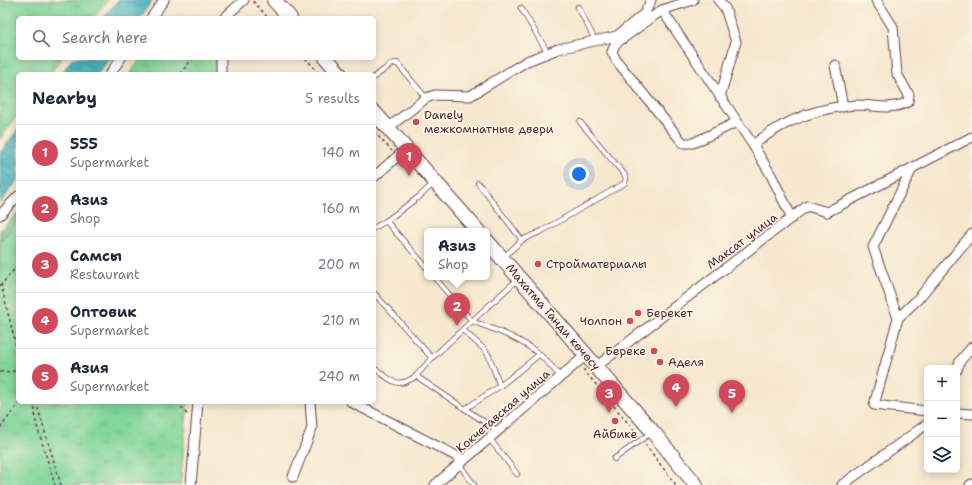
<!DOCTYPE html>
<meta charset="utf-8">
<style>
:root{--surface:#fff;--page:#f6f6f7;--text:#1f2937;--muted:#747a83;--line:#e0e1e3;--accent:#d1495b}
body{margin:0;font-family:"Shantell Sans",sans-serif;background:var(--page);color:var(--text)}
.controls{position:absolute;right:12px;bottom:12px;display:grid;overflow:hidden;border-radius:6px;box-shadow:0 2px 10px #0003}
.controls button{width:36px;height:36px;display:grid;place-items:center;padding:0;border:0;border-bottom:1px solid var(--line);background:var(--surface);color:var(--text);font:20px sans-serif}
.you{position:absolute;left:579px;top:174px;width:14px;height:14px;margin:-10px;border:3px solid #fff;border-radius:50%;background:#1a73e8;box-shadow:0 0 0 6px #1a73e833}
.badge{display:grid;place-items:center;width:26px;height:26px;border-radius:50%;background:var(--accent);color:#fff;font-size:13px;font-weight:700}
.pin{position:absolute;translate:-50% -33px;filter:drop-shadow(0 1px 2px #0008)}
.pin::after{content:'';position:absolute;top:21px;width:14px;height:12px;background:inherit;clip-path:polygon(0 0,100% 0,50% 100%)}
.popup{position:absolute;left:424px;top:228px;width:66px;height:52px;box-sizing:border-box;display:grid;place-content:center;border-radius:6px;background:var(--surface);filter:drop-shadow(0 1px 3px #0005);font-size:13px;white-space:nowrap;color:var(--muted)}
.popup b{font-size:15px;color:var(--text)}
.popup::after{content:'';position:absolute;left:50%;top:100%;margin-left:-8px;border:8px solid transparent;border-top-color:var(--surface)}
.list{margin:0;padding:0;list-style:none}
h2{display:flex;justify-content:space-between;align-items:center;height:52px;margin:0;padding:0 16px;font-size:17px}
h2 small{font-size:13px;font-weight:400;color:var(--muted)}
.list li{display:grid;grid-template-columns:26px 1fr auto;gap:12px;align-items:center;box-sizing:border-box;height:56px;padding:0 16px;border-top:1px solid var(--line)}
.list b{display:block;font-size:15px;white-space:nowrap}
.list p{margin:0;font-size:13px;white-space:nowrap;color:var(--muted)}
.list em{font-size:13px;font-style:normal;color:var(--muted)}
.icon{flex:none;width:22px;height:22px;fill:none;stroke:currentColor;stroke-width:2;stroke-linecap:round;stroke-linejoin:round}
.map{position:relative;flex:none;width:972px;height:485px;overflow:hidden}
.search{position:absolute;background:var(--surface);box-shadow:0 2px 10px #0003;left:16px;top:16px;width:360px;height:44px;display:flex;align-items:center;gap:10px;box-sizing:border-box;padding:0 14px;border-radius:6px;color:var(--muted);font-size:15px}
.panel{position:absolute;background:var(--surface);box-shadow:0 2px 10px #0003;left:16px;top:72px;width:360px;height:332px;border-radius:6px}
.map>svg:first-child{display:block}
</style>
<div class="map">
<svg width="972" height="485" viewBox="0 0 972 485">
<defs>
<pattern id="forest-firs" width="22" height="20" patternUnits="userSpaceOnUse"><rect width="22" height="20" fill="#68b782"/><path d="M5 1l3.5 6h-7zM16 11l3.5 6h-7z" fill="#58946b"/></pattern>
<pattern id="park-tufts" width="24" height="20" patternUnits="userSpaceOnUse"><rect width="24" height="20" fill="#81d69a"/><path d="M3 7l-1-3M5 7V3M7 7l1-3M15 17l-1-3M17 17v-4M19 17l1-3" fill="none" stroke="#71b785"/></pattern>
<pattern id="water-waves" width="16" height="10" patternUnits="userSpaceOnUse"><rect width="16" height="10" fill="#41b0bb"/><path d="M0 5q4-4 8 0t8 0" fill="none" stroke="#388f98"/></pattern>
</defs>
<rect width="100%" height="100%" fill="#fcf5e5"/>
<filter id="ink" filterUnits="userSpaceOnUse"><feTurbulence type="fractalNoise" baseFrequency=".025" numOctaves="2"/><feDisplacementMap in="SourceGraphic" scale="8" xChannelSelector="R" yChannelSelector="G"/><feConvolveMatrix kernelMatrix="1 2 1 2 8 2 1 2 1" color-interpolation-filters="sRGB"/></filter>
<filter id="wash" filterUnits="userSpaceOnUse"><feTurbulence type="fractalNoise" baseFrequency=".012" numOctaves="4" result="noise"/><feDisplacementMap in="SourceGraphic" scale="16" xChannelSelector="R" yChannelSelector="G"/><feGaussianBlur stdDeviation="0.9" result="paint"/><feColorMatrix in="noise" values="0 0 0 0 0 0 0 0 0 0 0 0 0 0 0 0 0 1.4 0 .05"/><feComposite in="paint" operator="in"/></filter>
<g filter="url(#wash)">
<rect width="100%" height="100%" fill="#f5e8ce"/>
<path fill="url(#forest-firs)" stroke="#596b56" d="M18 212V255L0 275V230Z"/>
<g fill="url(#park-tufts)" stroke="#667a62">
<path d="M0 0H108L93 18H18V58H62L49 74H18V114L0 139Z"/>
<path d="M141 58H218V74H130Z"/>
<path d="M18 221V402H188L180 485H0V243Z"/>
</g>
<g fill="url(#water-waves)" stroke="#466873">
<path d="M118 0H153L140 18H104Z"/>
<path d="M73 58H110L98 74H61Z"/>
<path d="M18 129V180L0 204V153Z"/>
</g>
</g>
<g filter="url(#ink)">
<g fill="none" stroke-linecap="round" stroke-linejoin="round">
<g stroke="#643d43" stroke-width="6">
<g id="service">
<path d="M578 7 595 40"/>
<path d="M521 8 548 53"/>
<path d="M374 77 392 64 397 63 426 98"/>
<path d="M478 183 522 240"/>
<path d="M374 228 386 221"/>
<path d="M504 257 522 240 542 231 625 183 626 178 624 174 580 122"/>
<path d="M427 268 386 221 420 196 434 183"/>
<path d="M434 277 472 321 518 279"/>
<path d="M374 293 432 358 472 321C495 330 520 338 539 354 547 361 554 369 561 377"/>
<path d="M463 330 484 349 489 356 500 386"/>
<path d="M432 358 416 376 498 431"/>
<path d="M374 368C392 380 396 390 416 376"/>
<path d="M465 409 500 386 540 354"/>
<path d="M489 438 517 474"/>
<path d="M614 459 652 432"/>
<path d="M459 464 474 485"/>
</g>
</g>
<g stroke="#643d43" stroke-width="11">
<g id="minor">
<path d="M693 0 662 10 615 44 612 52 616 60 683 143H693L737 122"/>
<path d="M718 0 725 8 736 42 720 97"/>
<path d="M662 10 753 145"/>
<path d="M151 18 164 0"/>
<path d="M224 18 244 0"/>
<path d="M835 65 843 107"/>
<path d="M110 74 121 58"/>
<path d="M221 74V58"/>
<path d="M388 128 426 98 435 95 470 96 527 61 558 49 617 36 645 13 651 0"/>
<path d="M913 167 873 247 898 318 874 405 927 411"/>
<path d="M374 177 406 149"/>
<path d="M0 215 18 196"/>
<path d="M792 218 771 175 753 145C783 121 818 107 857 105 876 105 889 111 908 102L909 95 897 74 893 27 876 0"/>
<path d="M898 318 918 299 972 234"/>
<path d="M597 366 807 206 827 212 972 137"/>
<path d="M957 370 960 361 972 347"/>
<path d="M351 402 464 460"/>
<path d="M957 413 972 414"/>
<path d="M293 477 312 428 310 402"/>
<path d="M191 485 198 402"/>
<path d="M435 485 586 355"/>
<path d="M842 485 927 424"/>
<path d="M970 485 972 484"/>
</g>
</g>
<g stroke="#643d43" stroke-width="16">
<g id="primary">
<path d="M274 0 290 18"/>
<path d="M326 58 340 74"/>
<path d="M374 112 478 231"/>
<path d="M487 241 653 432 696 485"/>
</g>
</g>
<g stroke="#643d43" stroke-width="1.5" stroke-dasharray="3 3" stroke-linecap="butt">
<path d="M253 1 268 18"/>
<path d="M305 58 320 74"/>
<path d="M180 74 193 58"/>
<path d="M374 132 392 151"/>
<path d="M402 163 408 169"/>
<path d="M1 284 18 354"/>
<path d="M0 286 18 265"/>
<path d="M583 369 638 435"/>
<path d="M0 372 18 371"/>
<path d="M34 402 36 423 55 485"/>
<path d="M36 402 61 485"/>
<path d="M178 402 188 416"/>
<path d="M0 428 20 402"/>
<path d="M645 444 676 485"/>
</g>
<use href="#service" stroke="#fff" stroke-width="4.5"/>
<use href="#minor" stroke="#fff" stroke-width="9"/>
<use href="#primary" stroke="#fff" stroke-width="14"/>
</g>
</g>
<g fill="#d1495b" stroke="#fcf5e5" stroke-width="1.5">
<circle cx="416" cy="122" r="4"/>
<circle cx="538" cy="264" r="4"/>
<circle cx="638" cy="313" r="4"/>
<circle cx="630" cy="321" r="4"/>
<circle cx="654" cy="351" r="4"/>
<circle cx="660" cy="362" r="4"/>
<circle cx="615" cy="421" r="4"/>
</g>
<g text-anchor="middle" stroke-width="3.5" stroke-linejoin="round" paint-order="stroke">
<g font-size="12" fill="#4a1f2b" stroke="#fcf5e5" text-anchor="start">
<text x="424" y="119">Danely<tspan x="424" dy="14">межкомнатные двери</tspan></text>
<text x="546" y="268">Стройматериалы</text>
<text x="646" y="317">Берекет</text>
<text x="622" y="325" text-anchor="end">Чолпон</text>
<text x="646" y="355" text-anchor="end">Береке</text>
<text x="668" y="366">Аделя</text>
<text x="615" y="438" text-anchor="middle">Айбике</text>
</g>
<g font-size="12" fill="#4a1f2b" stroke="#fcf5e5">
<text transform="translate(742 241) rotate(-37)" y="4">Максат улица</text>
<text transform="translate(553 317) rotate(49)" y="4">Махатма Ганди көчөсү</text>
<text transform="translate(503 411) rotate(-41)" y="4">Кокчетавская улица</text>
</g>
</g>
</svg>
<div class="controls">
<button>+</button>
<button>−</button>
<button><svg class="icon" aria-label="layers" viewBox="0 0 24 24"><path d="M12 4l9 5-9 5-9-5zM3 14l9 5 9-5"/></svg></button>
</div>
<div class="you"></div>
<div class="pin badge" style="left:409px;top:176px">1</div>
<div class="pin badge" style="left:457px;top:326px">2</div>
<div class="popup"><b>Азиз</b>Shop</div>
<div class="pin badge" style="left:609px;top:413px">3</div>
<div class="pin badge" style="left:676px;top:407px">4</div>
<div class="pin badge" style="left:732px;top:413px">5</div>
<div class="search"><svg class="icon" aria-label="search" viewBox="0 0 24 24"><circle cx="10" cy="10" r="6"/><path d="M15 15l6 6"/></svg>Search here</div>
<section class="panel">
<h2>Nearby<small>5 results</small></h2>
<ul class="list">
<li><span class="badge">1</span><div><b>555</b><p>Supermarket</p></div><em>140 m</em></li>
<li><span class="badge">2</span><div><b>Азиз</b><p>Shop</p></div><em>160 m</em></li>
<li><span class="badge">3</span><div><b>Самсы</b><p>Restaurant</p></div><em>200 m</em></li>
<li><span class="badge">4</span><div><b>Оптовик</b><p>Supermarket</p></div><em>210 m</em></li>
<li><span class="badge">5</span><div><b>Азия</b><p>Supermarket</p></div><em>240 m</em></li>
</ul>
</section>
</div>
